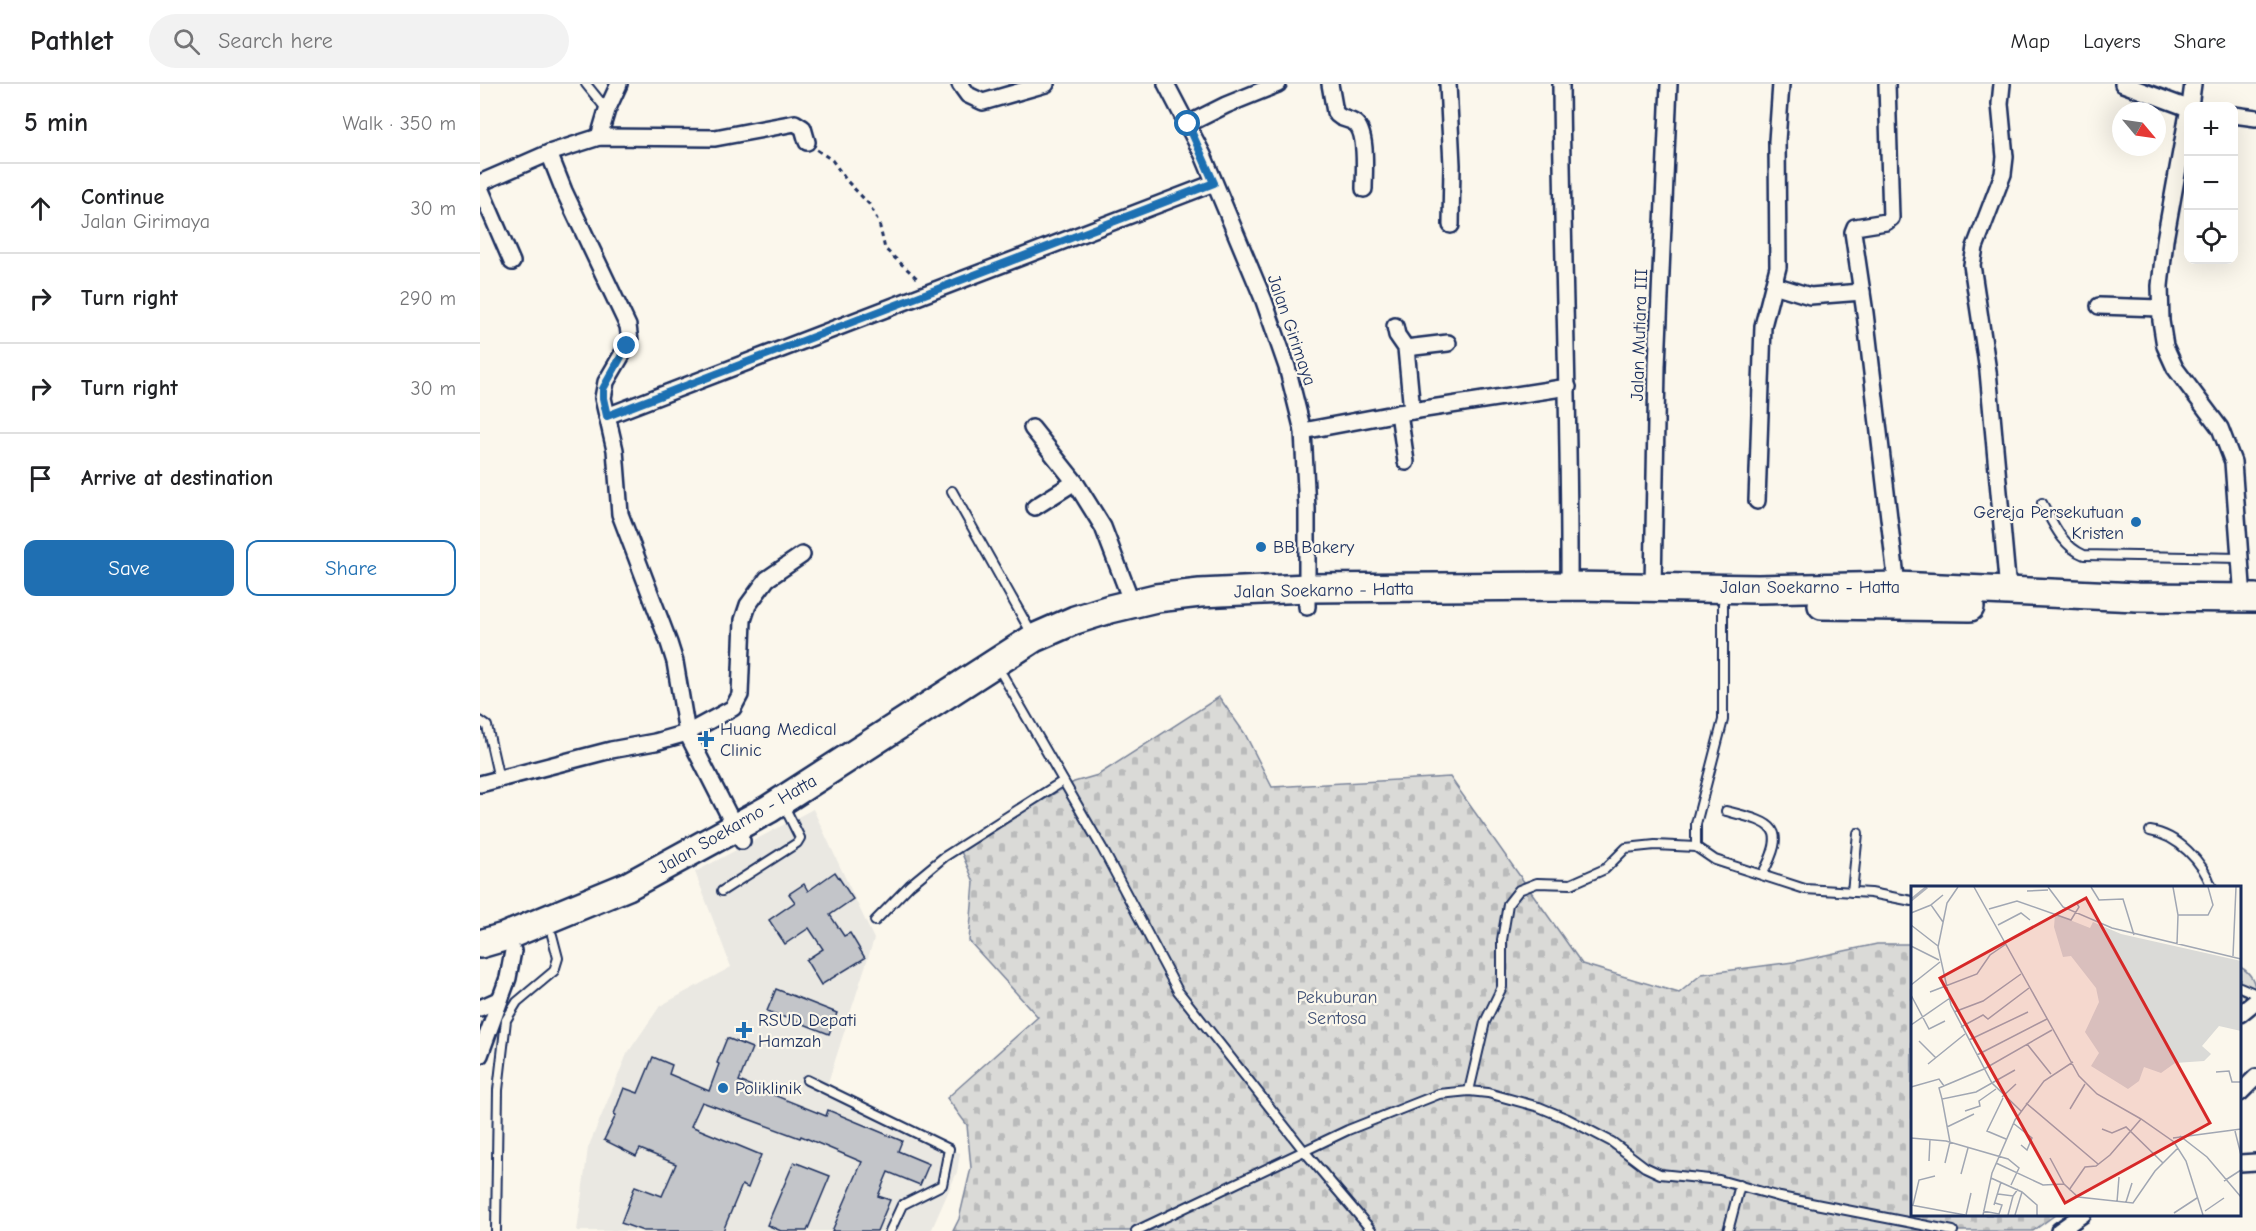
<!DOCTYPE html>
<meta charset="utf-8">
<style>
:root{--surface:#fff;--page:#f2f2f2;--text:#202124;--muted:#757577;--line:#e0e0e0;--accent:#1f6fb2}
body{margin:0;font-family:"Comic Neue",sans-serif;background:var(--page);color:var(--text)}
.controls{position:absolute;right:18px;top:18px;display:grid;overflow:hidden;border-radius:12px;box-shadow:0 6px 24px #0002}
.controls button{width:54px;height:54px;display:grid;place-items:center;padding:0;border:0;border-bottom:2px solid var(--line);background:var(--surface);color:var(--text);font:30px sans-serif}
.compass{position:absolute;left:1632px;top:18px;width:54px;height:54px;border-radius:50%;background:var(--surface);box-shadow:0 6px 24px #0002;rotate:119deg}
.stop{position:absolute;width:18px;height:18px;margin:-14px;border:4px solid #1f6fb2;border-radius:50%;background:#fff}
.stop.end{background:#1f6fb2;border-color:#fff;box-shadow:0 2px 6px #0008}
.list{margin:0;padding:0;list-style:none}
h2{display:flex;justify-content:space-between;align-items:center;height:78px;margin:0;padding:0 24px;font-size:26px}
h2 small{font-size:20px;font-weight:400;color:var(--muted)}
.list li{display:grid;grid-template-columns:39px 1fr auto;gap:18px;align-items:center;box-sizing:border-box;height:90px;padding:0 24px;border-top:2px solid var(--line)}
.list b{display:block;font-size:22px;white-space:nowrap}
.list p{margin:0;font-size:20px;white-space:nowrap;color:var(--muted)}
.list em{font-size:20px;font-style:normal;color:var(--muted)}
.actions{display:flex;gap:12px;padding:18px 24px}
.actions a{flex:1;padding:14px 0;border:2px solid var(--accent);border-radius:12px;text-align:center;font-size:21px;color:var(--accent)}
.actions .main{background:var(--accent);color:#fff}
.icon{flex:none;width:33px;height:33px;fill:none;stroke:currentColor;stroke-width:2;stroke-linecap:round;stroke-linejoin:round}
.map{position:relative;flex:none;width:1776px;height:1147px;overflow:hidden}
header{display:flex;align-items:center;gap:36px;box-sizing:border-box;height:84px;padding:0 30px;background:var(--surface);border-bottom:2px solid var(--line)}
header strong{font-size:28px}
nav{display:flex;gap:33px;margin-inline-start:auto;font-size:21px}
.search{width:420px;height:54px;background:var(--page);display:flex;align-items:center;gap:15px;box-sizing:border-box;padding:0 21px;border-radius:33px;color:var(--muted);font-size:22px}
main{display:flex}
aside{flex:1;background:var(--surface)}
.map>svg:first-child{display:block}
</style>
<header>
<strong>Pathlet</strong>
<div class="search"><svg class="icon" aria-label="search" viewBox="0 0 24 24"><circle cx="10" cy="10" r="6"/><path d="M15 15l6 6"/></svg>Search here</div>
<nav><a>Map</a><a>Layers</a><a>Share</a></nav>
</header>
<main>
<aside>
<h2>5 min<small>Walk · 350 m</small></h2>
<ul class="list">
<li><svg class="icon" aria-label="ahead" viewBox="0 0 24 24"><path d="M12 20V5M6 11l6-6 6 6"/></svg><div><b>Continue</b><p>Jalan Girimaya</p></div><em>30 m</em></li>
<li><svg class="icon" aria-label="right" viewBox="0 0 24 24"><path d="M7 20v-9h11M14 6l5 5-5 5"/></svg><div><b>Turn right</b></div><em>290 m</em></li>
<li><svg class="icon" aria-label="right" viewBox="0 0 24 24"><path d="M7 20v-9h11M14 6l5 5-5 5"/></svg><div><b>Turn right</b></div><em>30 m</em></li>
<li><svg class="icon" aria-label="arrive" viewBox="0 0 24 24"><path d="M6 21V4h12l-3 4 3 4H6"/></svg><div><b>Arrive at destination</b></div></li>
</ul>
<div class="actions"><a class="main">Save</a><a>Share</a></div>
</aside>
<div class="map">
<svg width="1776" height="1147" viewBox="0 0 1776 1147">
<defs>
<pattern id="cemetery-stones" width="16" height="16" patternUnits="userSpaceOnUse" patternTransform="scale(1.5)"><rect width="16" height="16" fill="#dadad7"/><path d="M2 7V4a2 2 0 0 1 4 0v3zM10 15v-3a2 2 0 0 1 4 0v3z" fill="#babbbb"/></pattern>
</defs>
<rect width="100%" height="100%" fill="#fbf7ec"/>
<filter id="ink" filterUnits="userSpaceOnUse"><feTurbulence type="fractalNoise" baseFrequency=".0167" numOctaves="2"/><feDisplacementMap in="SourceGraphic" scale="12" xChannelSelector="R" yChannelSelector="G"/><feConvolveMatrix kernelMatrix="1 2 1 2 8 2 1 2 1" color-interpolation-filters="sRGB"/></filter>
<g filter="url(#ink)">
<path fill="#eae8e2" d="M333 725 394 855 344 1011 480 1069 477 1088 451 1147H97L108 1064 147 970 180 922 251 883 215 788Z"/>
<g fill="url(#cemetery-stones)" stroke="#7a849a" stroke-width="1.5">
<path d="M739 613 765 650 792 703 970 693 1102 880 1199 909 1222 890 1313 878 1397 860H1432V1130L1575 1131 1553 1147H473L479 1135 491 1084 487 1041 467 1014 558 933 489 857 494 798 480 765 594 698 618 691Z"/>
<path d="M1760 883C1772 889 1776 899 1776 912L1760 925Z"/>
</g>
<g fill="#c3c5c9" stroke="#1b2f5e" stroke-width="1.5">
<path d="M355 788 373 815 350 831 364 852 370 849 385 874 341 901 326 876 343 865 329 844 305 860 289 836 315 818 309 810 324 800 328 807Z"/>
<path d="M296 905 357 929 349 950 306 933V934L287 927Z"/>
<path d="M247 954 272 964 259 997 346 1032 348 1026 422 1057 418 1067 449 1080 440 1101 408 1088 398 1112 410 1116 397 1147H352L382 1078 321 1052 320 1054 222 1018 211 1042 281 1071 268 1104 262 1101 243 1147H163L141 1139 155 1102 182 1112 196 1080 160 1065 156 1072 124 1056 136 1031 134 1030 144 1004 158 1009 173 973 192 981 189 990 229 1007 239 980 237 979Z"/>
<path d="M314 1078 350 1092 327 1147H301L287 1141Z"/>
</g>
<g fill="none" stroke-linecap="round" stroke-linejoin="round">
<g stroke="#1b2f5e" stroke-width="12">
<g id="lane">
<path d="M106 0 127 26"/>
<path d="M472 407 552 550"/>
<path d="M1562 419C1573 439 1582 462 1604 471L1760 474"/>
<path d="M1243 520V636L1216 740V763L1235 776 1325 805 1391 809 1432 817"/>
<path d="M523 592 622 764 698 907 825 1068 892 1147"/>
<path d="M0 637 7 642 19 695"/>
<path d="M1246 727C1292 739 1309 741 1282 791"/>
<path d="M1670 747C1697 751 1723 777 1732 804"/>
<path d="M242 807 317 759 320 754 304 722"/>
<path d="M1372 808 1378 749"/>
<path d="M395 837 430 801 464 773 583 697"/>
<path d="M1760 903 1776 910"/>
<path d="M327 996 469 1065 462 1101 422 1121 410 1147"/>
<path d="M989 1007 1005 938 1022 903V856L1028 820 1039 806 1057 799 1091 800 1125 785 1146 764 1175 761 1216 763"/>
<path d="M16 1147 18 1006 26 936 37 918 74 887 78 874 72 851"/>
<path d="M656 1147 868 1046 959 1010 989 1007 1008 1009 1059 1023 1088 1035 1132 1058 1165 1083 1180 1090 1239 1096 1300 1113 1473 1147"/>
<path d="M1248 1147 1260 1101"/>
</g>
</g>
<g stroke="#1b2f5e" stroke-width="20">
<g id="street">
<path d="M480 0 488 11 503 18 566 0"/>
<path d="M686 0 723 71 784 217 807 283 823 347 827 425V523"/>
<path d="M850 0 855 28C860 36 868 34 875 39 888 49 884 90 884 105"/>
<path d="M968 0 972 81 971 141"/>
<path d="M1081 0C1082 168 1090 335 1089 502"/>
<path d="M1407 0 1411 134 1406 138 1375 143 1373 148 1385 229 1417 502"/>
<path d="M1522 0 1520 20 1525 73 1523 90 1495 163 1492 181 1508 287 1528 507"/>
<path d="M1643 0 1708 24"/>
<path d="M1710 22 1713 0"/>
<path d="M1708 29 1685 156 1680 202 1681 237 1685 262 1695 284 1740 344 1753 378 1763 515"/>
<path d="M1754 31 1776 34"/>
<path d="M708 40 746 21 798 0"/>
<path d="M119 53 127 26 139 0"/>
<path d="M69 69 84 107 148 242 150 257 126 298 123 314 135 366 140 430 189 559 195 578 207 649 262 757"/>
<path d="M0 99 69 69 119 53 235 54 315 39 323 44 327 58"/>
<path d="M0 104 32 178"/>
<path d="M1294 201 1330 212 1382 208"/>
<path d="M1619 222 1680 224"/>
<path d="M915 242 917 251 926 264 932 327"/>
<path d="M926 264 968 259"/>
<path d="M919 329 926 378"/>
<path d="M127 332 734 99"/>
<path d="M552 344 595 398 623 443 652 519"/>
<path d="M823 347 919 329 1088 303"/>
<path d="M1277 417 1283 242 1298 183 1297 57 1301 0"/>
<path d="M555 423 595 398"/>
<path d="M1173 503 1177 282 1189 0"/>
<path d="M0 700 131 666 175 658 207 649 253 624 260 611 263 536 268 521 287 495 322 471"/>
<path d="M0 924 20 915"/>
<path d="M1760 930 1776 917"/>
<path d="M0 971 28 894 33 867"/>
<path d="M1760 1009 1776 993"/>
<path d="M1760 1079 1776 1078"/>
<path d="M1579 1147 1603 1130"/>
</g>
</g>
<g stroke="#1b2f5e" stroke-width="32">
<g id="highway">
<path d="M1342 521 1490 523"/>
<path d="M0 860 24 853 148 802 289 725 554 554 595 536 630 525 676 514 720 509 828 504 1089 502 1278 505 1417 502 1657 513 1776 514"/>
</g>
</g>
<path stroke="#1b2f5e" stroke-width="3" stroke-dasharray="4.5 4.5" stroke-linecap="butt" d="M337 66 352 76 367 97 389 120 399 139 405 165 439 196"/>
<use href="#lane" stroke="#fbf7ec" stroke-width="8"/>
<use href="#street" stroke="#fbf7ec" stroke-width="15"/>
<use href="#highway" stroke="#fbf7ec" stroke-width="27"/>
</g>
</g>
<g fill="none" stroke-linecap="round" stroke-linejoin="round" filter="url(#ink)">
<path stroke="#1f6fb2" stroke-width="8" d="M147 262 123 305V314L127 332 734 99 708 40"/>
</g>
<g fill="#1f6fb2" stroke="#fbf7ec" stroke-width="2">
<circle cx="1656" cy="438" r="6"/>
<circle cx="781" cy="463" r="6"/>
<path d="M223 646h6v6h6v6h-6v6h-6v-6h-6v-6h6z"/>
<path d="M261 937h6v6h6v6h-6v6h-6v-6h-6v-6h6z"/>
<circle cx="243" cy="1004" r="6"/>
</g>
<g text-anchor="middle" stroke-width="4.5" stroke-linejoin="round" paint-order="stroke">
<g font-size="18" fill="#1b2f5e" stroke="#fbf7ec">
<text transform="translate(812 246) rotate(71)" y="6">Jalan Girimaya</text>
<text transform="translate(1159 251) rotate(-88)" y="6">Jalan Mutiara III</text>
<text x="1330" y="509">Jalan Soekarno - Hatta</text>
<text transform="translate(844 506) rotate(-1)" y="6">Jalan Soekarno - Hatta</text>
<text transform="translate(257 740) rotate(-30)" y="6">Jalan Soekarno - Hatta</text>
</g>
<g font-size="18" fill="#1b2f5e" stroke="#fbf7ec" text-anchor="start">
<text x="1644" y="434" text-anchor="end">Gereja Persekutuan<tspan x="1644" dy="21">Kristen</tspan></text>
<text x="793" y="469">BB Bakery</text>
<text x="240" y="651">Huang Medical<tspan x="240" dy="21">Clinic</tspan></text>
<text x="278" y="942">RSUD Depati<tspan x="278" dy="21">Hamzah</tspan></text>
<text x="255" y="1010">Poliklinik</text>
</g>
<g font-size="18" fill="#415176" stroke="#fbf7ec">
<text x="857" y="919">Pekuburan<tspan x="857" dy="21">Sentosa</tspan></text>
</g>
</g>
<g transform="translate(1431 802)">
<rect width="330" height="330" fill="#fbf7ec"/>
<path d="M144 28 179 42 182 36 210 48 330 75V145L308 140 291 160 300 168 293 175 264 177 250 187 233 181 228 195 217 203 180 180 188 167 174 146 188 116 185 102 160 70 152 71 143 41Z" fill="#dadad7"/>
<path fill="none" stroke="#afb3bb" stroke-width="3" d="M0 14 16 1"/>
<path fill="none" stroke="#a1a7b3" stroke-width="1.5" d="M47 1 36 17 27 61 40 119 81 197 110 225M63 1 168 190 186 208 230 233 263 256 275 275 292 329M137 1 152 21 201 42 330 73M180 1 188 14 212 13 223 49M262 1 267 29 266 58M116 5 137 4M32 9 20 19 32 36M78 23 106 15 160 34 168 21 165 16M0 27 20 19M267 29H297L302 19 297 1M0 39 27 60M87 39 110 27 119 34M0 60 28 74M322 70 325 1M0 99 29 76M19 106 66 88 79 69 95 58M0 109 18 143 34 135M43 126 72 115 110 88M0 139 39 112M50 141 72 129 77 133 118 102M58 154 117 126M8 155 25 172M116 158 140 188M66 169 136 133M17 178 54 148M305 186 318 185 321 196H330M0 201 28 193 33 200M91 211 105 198M92 212 76 245 95 253M31 213 28 202 73 183 141 144M115 217 187 278M330 218V243M159 223 174 198M54 225 69 220 68 215 85 203M102 237 121 252 116 264 110 259M36 241 63 228M191 243 201 247 215 241 252 277M324 245 330 269M269 250 296 271 330 311M0 252 35 255 97 273 108 282 100 299M262 252 330 243M139 272 153 298 167 311 222 317 244 285 267 262M18 275 19 253M34 277 39 256 31 213 65 206 104 184M85 277 132 299 153 298M50 288 57 262M80 292 111 306 126 319V329M313 295 330 284M158 304 174 281 185 280 199 269 230 233M87 308 102 310 107 303M206 316 208 291M215 316 221 297M0 319 54 329M2 319 8 294 24 290M83 319 90 296M72 325 88 328 91 319 84 317M294 325 313 312M263 327 286 312M55 329 60 307M72 329 81 287 104 234 133 195 162 176M97 329 102 310M104 329 111 306"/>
<path fill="#d62828" fill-opacity="0.15" stroke="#d62828" stroke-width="3" d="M175 12 299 237 154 317 29 92Z"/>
<rect width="330" height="330" fill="none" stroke="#1b2f5e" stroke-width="3"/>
</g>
</svg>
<div class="controls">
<button>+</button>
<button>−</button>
<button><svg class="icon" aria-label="locate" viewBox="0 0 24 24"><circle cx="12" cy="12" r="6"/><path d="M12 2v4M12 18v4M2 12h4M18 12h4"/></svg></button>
</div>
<svg class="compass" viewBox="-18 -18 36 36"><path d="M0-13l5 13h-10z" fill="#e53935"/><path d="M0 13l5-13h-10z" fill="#757577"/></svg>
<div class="stop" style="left:708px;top:40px"></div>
<div class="stop end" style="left:147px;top:262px"></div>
</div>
</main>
